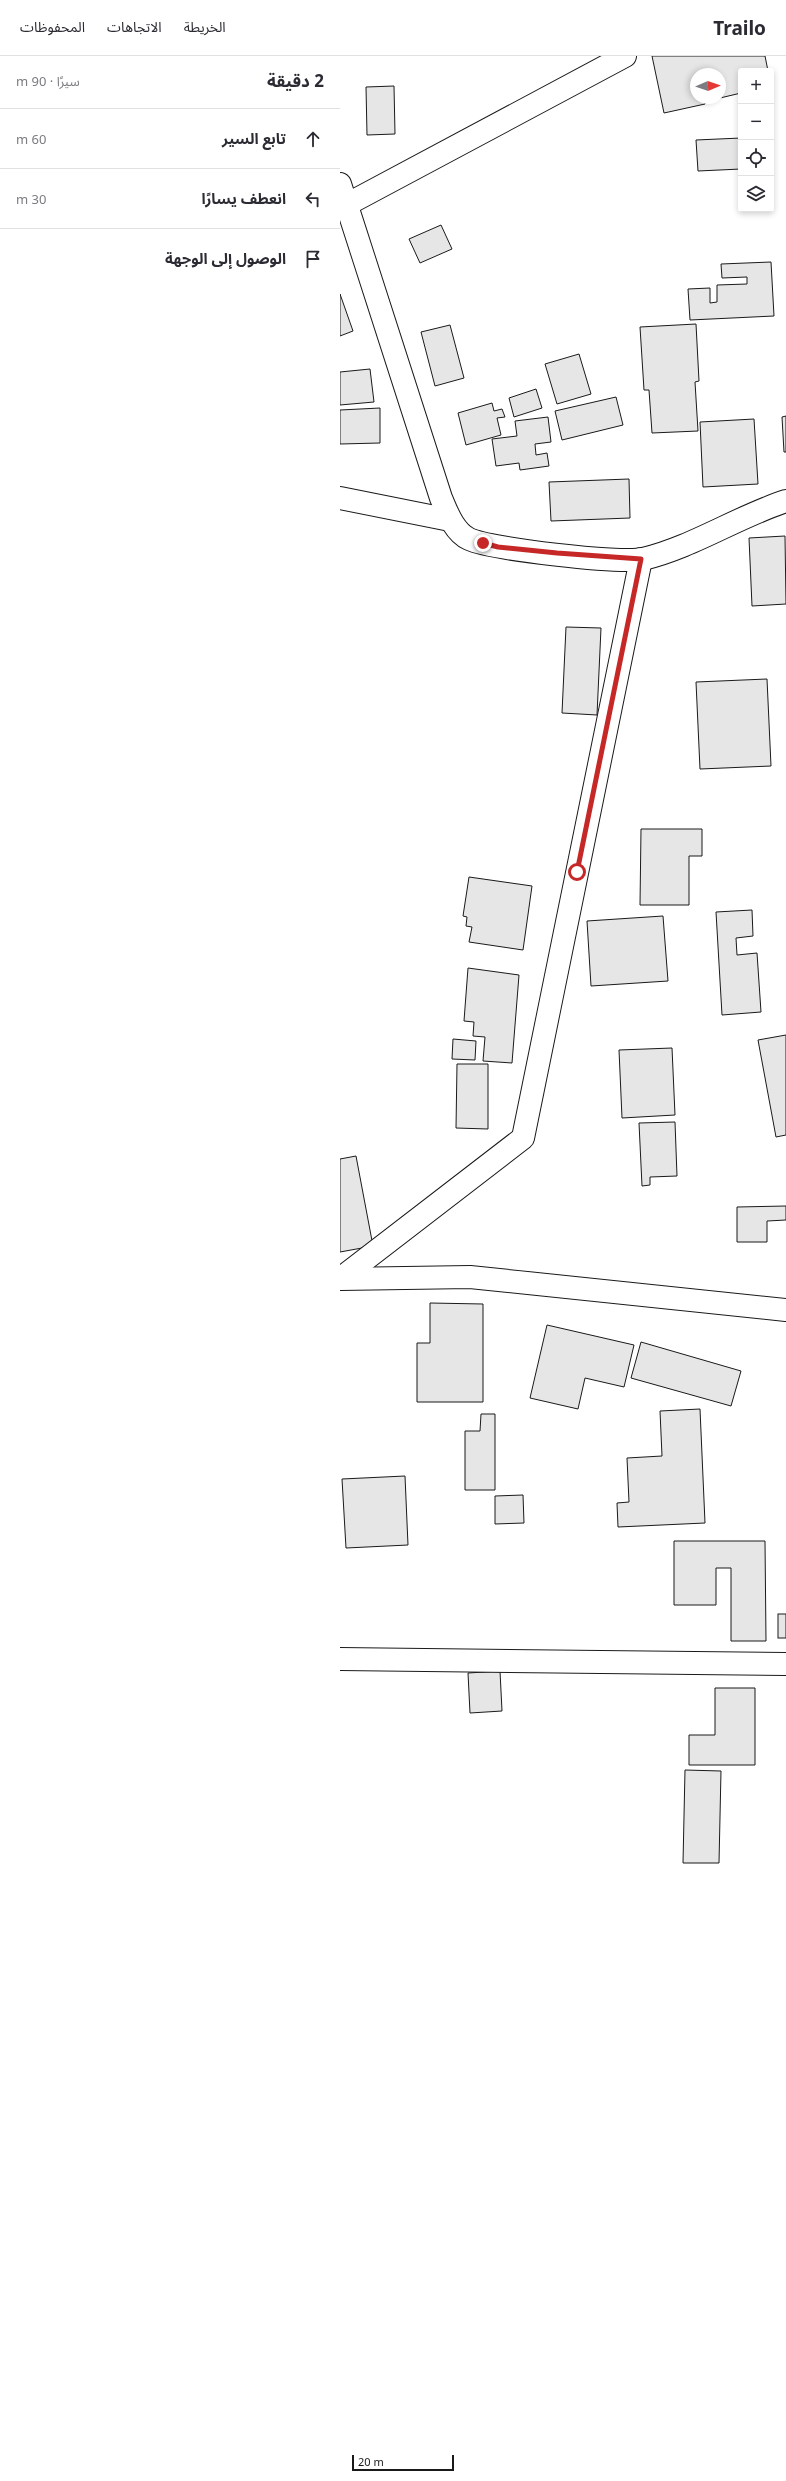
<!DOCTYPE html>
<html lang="ar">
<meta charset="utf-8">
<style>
:root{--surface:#fff;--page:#f2f2f3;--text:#2b2b33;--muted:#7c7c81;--line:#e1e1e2}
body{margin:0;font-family:"Noto Sans","Noto Sans Arabic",sans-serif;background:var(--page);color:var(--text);direction:rtl}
.controls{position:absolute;right:12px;top:12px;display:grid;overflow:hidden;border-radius:4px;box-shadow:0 2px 6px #0003}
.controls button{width:36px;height:36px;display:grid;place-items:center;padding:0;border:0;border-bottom:1px solid var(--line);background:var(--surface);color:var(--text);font:20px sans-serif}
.compass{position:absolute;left:350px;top:12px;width:36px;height:36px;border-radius:50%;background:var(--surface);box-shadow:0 2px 6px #0003;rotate:88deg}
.scale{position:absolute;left:12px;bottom:10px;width:102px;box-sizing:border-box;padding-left:4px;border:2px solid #1a1a1a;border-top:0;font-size:11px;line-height:14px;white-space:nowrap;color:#1a1a1a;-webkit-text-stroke:3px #fff;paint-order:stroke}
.stop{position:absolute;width:12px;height:12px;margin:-9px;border:3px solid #c62828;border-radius:50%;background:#fff}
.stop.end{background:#c62828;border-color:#fff;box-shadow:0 1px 4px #0008}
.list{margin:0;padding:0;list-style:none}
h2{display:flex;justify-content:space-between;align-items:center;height:52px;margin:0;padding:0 16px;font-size:17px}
h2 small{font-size:13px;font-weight:400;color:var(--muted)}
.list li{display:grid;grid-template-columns:26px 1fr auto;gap:12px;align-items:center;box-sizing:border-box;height:60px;padding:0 16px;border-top:1px solid var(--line)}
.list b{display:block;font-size:15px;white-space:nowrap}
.list em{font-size:13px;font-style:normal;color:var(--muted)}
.icon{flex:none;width:22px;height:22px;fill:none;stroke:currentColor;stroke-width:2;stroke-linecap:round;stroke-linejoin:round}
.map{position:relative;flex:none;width:446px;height:2425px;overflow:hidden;direction:ltr}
header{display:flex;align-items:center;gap:24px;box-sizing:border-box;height:56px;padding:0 20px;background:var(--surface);border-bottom:1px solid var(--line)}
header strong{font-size:19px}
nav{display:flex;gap:22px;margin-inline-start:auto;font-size:14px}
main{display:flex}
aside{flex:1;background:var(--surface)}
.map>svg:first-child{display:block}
</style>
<header>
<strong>Trailo</strong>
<nav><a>الخريطة</a><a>الاتجاهات</a><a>المحفوظات</a></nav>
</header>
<main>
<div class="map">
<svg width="446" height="2425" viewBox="0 0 446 2425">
<rect width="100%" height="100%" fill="#fff"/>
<g fill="#e6e6e6" stroke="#1a1a1a">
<path d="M312 0H425L428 15H401V37L380 42V18H356V42H379L365 45V48L324 57Z"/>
<path d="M54 30 55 78 27 79 26 31Z"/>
<path d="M401 82V113L358 115 356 84Z"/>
<path d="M101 169 112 193 80 207 69 183Z"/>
<path d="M431 206 434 260 350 264 348 233 370 232V247L377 246V229L407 228V221L382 222 381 208Z"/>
<path d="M0 238 13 275 0 280Z"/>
<path d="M356 268 359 325 355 326 358 375 312 377 309 334H304L300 271Z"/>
<path d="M110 269 124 322 95 330 81 276Z"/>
<path d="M239 298 251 338 217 348 205 308Z"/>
<path d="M30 313 34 346 0 349V316Z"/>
<path d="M196 333 202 352 174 361 169 342Z"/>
<path d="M276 341 283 369 222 384 215 355Z"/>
<path d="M152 347 154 355 162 353 165 361 157 362 161 379 126 389 118 357Z"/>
<path d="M40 352V387L0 388V354Z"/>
<path d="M446 360V396H444L442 361Z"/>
<path d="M208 361 211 386 195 388 196 399 207 397 209 410 180 414 179 407 156 410 152 383 177 380 175 365Z"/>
<path d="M414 363 418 428 363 431 360 366Z"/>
<path d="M289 423 290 462 211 465 209 426Z"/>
<path d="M445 480 446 548 412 550 409 482Z"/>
<path d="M226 571 261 572 257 659 222 657Z"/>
<path d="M427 623 431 710 360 713 356 626Z"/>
<path d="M301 773H362V800H349V849H300Z"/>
<path d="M129 821 192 830 183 894 129 886 132 871 126 870 127 861 123 860Z"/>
<path d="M412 854 413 880 396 882 397 899 417 897 421 956 382 959 376 856Z"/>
<path d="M323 860 328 925 251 930 247 865Z"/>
<path d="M128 912 179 919 172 1007 143 1005 145 981 133 980 134 966 124 965Z"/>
<path d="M446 979V1079L436 1081 418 984Z"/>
<path d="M113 983 136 985 135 1004 112 1003Z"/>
<path d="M332 992 335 1059 282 1062 279 994Z"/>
<path d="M117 1008H148V1073L116 1072Z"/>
<path d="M335 1066 337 1120 310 1121V1129L302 1130 299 1067Z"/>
<path d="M16 1100 33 1190 0 1196V1103Z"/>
<path d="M446 1150V1164L427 1165V1186H397V1151Z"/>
<path d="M90 1247 143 1248V1346H77V1287H90Z"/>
<path d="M207 1269 294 1289 284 1331 245 1322 238 1353 190 1342Z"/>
<path d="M301 1286 401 1315 391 1350 291 1322Z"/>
<path d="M360 1353 365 1467 278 1471 277 1447 289 1446 287 1402 322 1400 320 1355Z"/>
<path d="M141 1358H155V1434H125V1375H140Z"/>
<path d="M65 1420 68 1489 6 1492 2 1423Z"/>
<path d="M183 1439 184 1467 155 1468V1440Z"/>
<path d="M334 1485H425L426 1585H391V1512H376V1549H334Z"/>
<rect x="438" y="1558" width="8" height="24"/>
<path d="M160 1615 162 1655 130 1657 128 1617Z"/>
<path d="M375 1632H415V1709H349V1679H375Z"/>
<path d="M345 1714 381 1715 379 1807H343Z"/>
</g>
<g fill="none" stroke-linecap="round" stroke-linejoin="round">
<g stroke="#1a1a1a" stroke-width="24">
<g id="minor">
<path d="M0 128 101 442C107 456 114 476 129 483 150 493 281 508 303 503 353 491 397 461 446 445"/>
<path d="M6 149 285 0"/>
<path d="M0 442 110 464"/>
<path d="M0 1223 183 1082 301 503"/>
<path d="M0 1223 130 1221 446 1254"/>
<path d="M0 1603 446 1608"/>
</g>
</g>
<use href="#minor" stroke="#fff" stroke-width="22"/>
</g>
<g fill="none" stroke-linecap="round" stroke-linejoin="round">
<path stroke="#c62828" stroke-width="5" d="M143 487 158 491 217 497 301 503 237 816"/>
</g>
</svg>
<div class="controls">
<button>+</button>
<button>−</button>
<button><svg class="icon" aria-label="locate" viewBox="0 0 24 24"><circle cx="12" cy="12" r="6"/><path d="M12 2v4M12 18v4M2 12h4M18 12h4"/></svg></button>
<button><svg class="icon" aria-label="layers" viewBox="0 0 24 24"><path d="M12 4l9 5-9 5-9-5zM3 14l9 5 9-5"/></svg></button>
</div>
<svg class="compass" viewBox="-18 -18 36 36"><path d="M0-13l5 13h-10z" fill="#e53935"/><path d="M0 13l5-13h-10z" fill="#7c7c81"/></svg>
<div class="scale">20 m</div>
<div class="stop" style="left:237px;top:816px"></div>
<div class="stop end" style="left:143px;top:487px"></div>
</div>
<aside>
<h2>2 دقيقة<small>سيرًا · 90 m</small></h2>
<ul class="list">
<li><svg class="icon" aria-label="ahead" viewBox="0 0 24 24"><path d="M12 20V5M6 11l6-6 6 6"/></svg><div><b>تابع السير</b></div><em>60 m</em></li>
<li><svg class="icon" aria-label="left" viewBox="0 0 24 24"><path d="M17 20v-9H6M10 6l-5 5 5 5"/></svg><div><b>انعطف يسارًا</b></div><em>30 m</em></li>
<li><svg class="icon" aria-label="arrive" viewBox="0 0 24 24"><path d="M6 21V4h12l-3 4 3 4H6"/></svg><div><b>الوصول إلى الوجهة</b></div></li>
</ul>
</aside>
</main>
